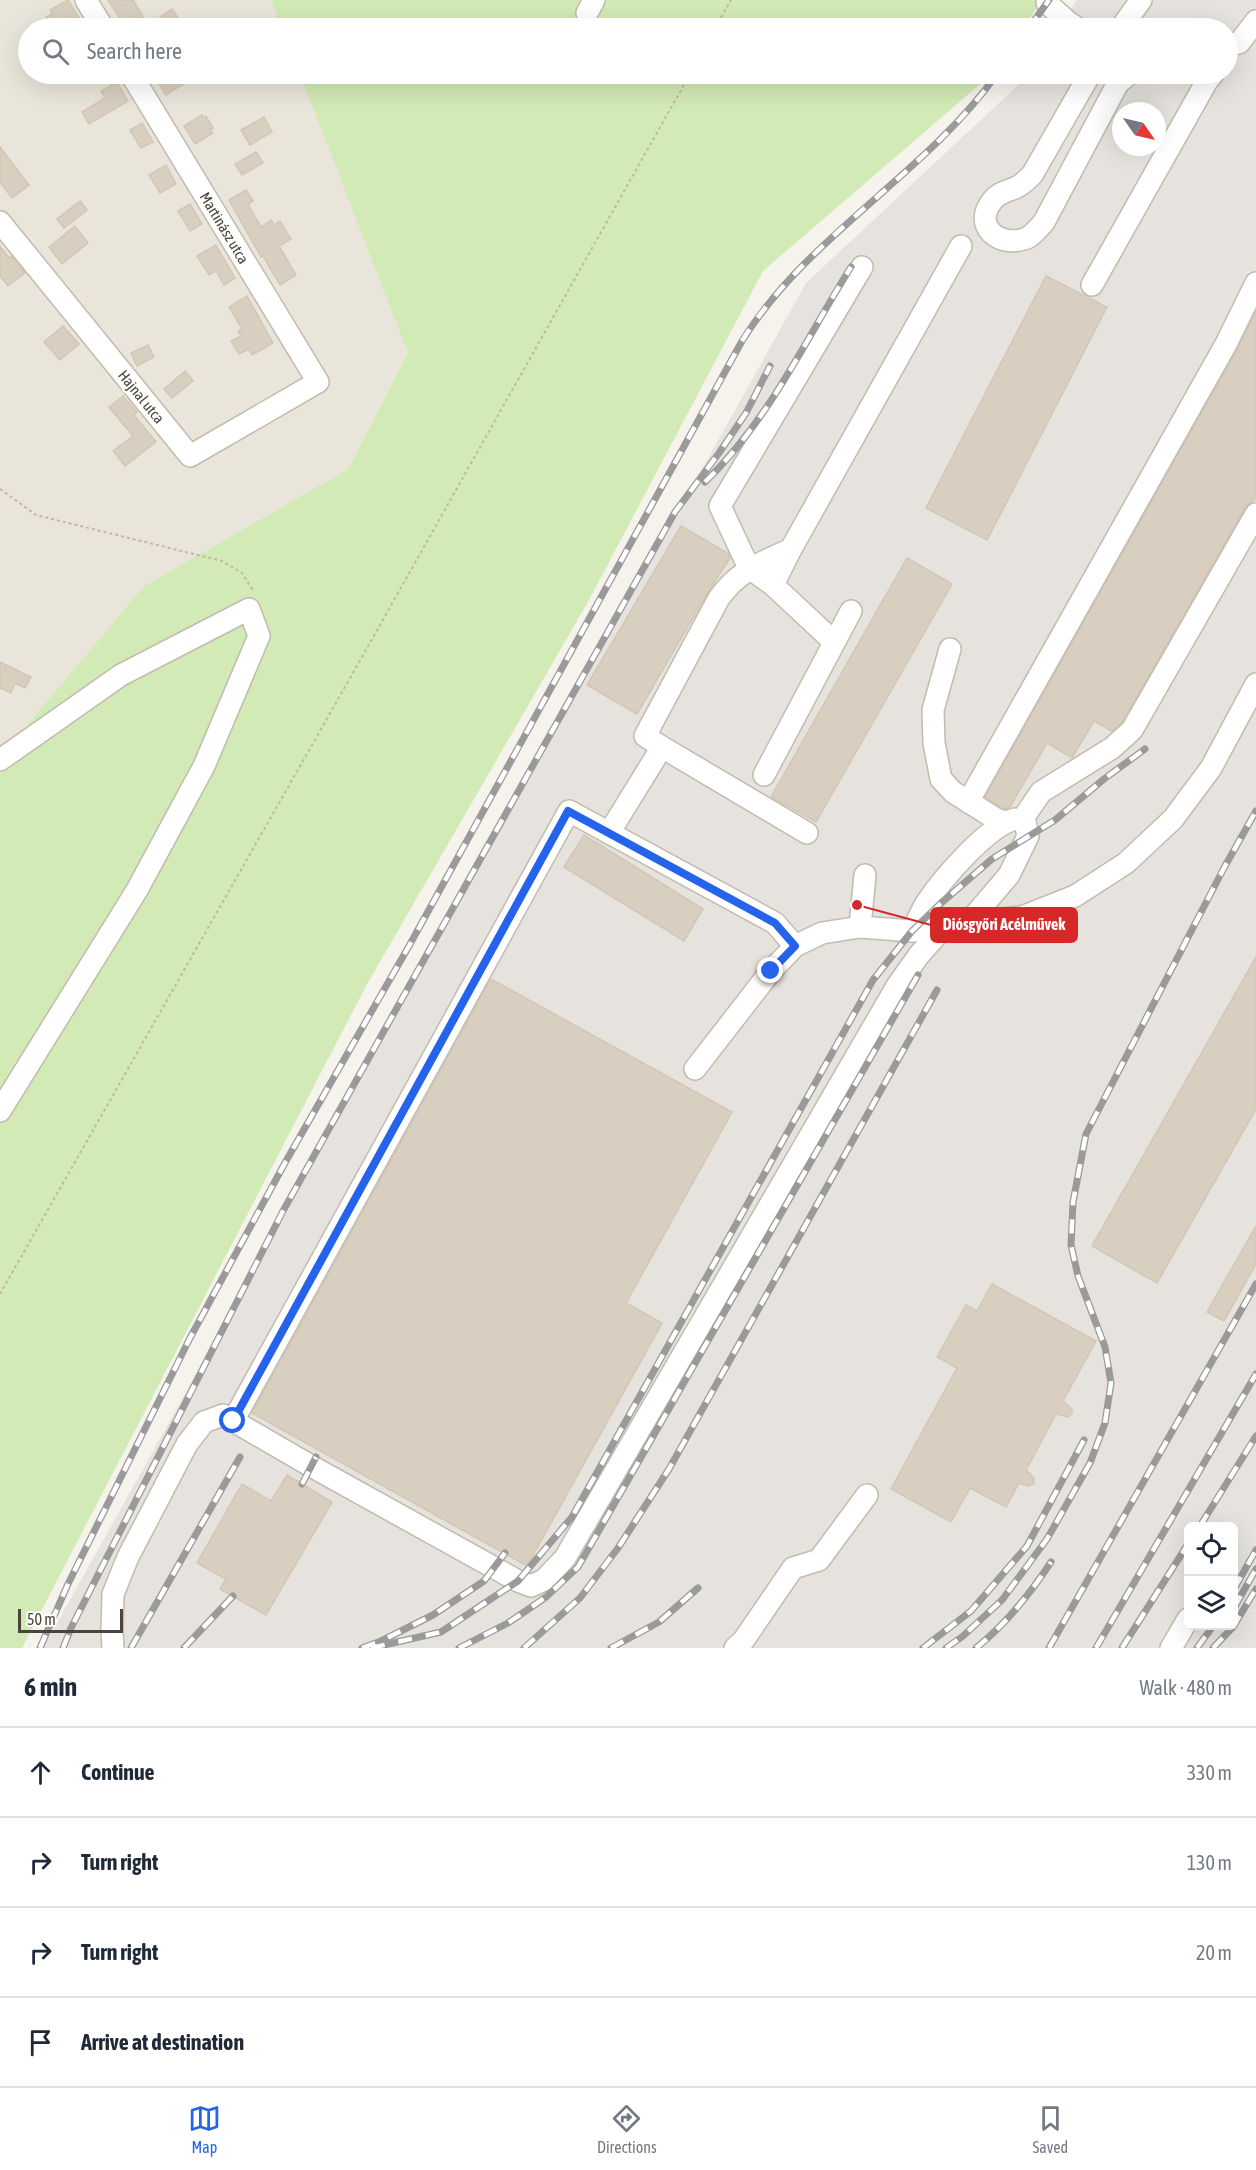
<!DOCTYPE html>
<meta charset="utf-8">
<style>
:root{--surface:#fff;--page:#f2f2f3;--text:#1f2937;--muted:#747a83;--line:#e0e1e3;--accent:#2563eb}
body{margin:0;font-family:"Asap Condensed",sans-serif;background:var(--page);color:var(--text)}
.controls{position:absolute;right:18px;bottom:18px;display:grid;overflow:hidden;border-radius:9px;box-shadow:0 6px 24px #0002}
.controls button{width:54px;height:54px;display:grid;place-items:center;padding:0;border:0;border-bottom:2px solid var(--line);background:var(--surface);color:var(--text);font:30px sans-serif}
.compass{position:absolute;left:1112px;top:102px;width:54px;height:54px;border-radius:50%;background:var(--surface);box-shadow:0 6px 24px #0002;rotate:124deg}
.scale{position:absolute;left:18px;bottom:15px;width:105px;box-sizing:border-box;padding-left:6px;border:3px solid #4b4439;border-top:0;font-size:16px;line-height:21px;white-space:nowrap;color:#4b4439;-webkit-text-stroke:4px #fff;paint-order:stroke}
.stop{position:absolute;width:18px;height:18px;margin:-14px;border:4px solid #2563eb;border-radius:50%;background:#fff}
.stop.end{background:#2563eb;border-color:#fff;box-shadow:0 2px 6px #0008}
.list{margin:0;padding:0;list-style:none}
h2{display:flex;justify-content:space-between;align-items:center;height:78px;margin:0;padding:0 24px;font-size:26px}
h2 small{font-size:20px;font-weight:400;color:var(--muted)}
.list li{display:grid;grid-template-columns:39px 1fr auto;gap:18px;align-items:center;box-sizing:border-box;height:90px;padding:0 24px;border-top:2px solid var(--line)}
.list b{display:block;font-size:22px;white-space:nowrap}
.list em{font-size:20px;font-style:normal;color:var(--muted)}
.icon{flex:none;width:33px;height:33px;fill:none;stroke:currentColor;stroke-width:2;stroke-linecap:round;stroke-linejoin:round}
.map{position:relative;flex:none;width:1256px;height:1648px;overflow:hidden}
.search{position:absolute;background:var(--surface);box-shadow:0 6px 24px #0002;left:18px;right:18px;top:18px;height:66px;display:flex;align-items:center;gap:15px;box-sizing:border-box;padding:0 21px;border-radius:33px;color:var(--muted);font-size:22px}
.sheet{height:438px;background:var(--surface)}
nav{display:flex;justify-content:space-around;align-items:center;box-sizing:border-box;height:84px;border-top:2px solid var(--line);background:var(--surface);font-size:16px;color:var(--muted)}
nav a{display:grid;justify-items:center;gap:3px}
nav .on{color:var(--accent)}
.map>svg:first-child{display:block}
</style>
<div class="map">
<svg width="1256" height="1648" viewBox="0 0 1256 1648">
<rect width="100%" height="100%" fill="#f6f3ec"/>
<path fill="#eae5da" d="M0 0H283L293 28H28V74H309L408 353 348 469 144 586 0 757Z"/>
<path fill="#e6e2dd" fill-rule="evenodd" d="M1077 0H1256V1648H43L806 283 1030 74H1228V28H1059ZM1121 111H1157V147H1121ZM1188 1526H1234V1626H1188Z"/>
<g fill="#d2eab5">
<path d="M271 0H1042L1023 28H282Z"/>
<path d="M300 74H992L763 271 589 600 366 986 22 1648H0V757L144 586 348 469 408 353Z"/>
</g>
<g fill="#d8cfc1" stroke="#d3c7b4" stroke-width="1.5">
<path d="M68 0 79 18 62 28 57 24 52 27 46 17 52 14 50 10Z"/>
<path d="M108 0H133L148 25 142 28H126Z"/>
<path d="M172 9 185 28H167L160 17Z"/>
<path d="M153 74H179L185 83 166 95Z"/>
<path d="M117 82 128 101 89 124 82 112 105 98 101 91Z"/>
<path d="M202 115 203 118 206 116 213 128 210 129 213 133 195 144 184 126Z"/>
<path d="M264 117 272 132 250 145 241 130Z"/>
<path d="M142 123 153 142 141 148 130 130Z"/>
<path d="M0 147 29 185 12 198 0 182Z"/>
<path d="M256 152 263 163 242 175 235 164Z"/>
<path d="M166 165 176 184 160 193 149 175Z"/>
<path d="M246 190 253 201 248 204 261 227 271 220 274 225 280 221 291 239 279 246 296 275 280 285 263 256 261 257 229 200Z"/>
<path d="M80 201 87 210 64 228 57 219Z"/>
<path d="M190 204 202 224 190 231 178 211Z"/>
<path d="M75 226 88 243 62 264 49 247Z"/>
<path d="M216 245 235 278 224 285 216 271 209 275 197 256Z"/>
<path d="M0 246 9 258 11 256 25 273 8 286 0 276Z"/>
<path d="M1046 276 1107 307 987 540 926 508Z"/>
<path d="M247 296 273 343 252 355 249 349 239 354 231 341 241 336 238 331 242 329 229 307Z"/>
<path d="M1256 312V498L1245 508 1122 722 1112 731 1094 721 1072 758 1047 743 1010 807 1006 809 1001 807 985 797 1237 350Z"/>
<path d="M63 326 79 344 60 360 44 342Z"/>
<path d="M148 345 154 357 137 366 131 353Z"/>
<path d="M185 371 193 381 172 398 164 389Z"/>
<path d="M123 396 137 412 134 415 156 442 125 466 113 451 133 436 109 407Z"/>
<path d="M681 526 729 554 730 558 708 592 637 714 587 685Z"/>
<path d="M907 558 952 584 816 822 771 797Z"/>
<path d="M0 662 31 677 25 688 15 683 11 693 0 688Z"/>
<path d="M584 835 703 909 684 941 564 867Z"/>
<path d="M1256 957V1109L1157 1283 1092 1246Z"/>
<path d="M491 979 732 1112 626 1303 662 1323 527 1566 252 1413Z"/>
<path d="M1256 1226V1264L1224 1321 1207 1312Z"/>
<path d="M992 1284 1096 1341 1063 1401 1072 1409V1413L1068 1417 1056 1414 1026 1470 1034 1478V1484L1028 1486 1019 1483 1006 1507 970 1488 951 1522 891 1489 957 1368 937 1357 966 1305 977 1311Z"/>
<path d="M287 1475 332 1502 266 1615 220 1589 226 1579 197 1563 242 1484 271 1501Z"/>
</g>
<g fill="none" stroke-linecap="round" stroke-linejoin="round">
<g stroke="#c2bbae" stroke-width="24">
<g id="minor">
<path d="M86 0 103 28"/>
<path d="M1047 3 1068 22 1077 28"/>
<path d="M587 13 594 0"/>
<path d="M1121 28 1141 0"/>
<path d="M1228 45 1239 43 1256 21"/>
<path d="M1090 74 1032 175C1027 179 1023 184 1017 187 1009 191 999 192 993 200 971 226 1000 249 1027 238 1033 235 1039 228 1044 222L1118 83 1129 74"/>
<path d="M0 222 190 456 318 382 131 74"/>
<path d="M1092 285 1207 81 1213 74"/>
<path d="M791 549 773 585 834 642"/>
<path d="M773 585 749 568 720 506 862 267"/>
<path d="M950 649 933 710 934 743 941 779 953 792 996 819 1005 822"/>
<path d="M662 747 807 833"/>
<path d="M0 760 121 675 249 609 259 636 204 766 137 890 0 1111"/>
<path d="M764 775 851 611"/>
<path d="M968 802 1226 344 1256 283"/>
<path d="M609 833 662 747 645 736 719 598C739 570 761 563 791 549L961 246"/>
<path d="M969 922 1009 875 1028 836 1024 817 1041 792 1112 748 1132 730 1256 514"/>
<path d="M860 927 865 875"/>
<path d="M912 931C917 922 921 911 927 902 943 878 988 826 1015 819"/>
<path d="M695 1069 771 971 795 946 822 933 860 927 912 931 943 928 969 922 1022 917 1075 896 1126 863 1173 819 1211 768 1256 684"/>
<path d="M233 1421 569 811 775 923 795 946"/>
<path d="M113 1648 112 1630 113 1594 128 1557 187 1444 204 1422 223 1415 311 1466 518 1581 531 1586 544 1580 565 1558 897 986 919 955 943 928"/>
<path d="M735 1648 743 1641 793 1568 819 1560 867 1495"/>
<path d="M1171 1648 1188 1619"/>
</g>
</g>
<g stroke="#c4b79f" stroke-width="2" stroke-dasharray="3 3" stroke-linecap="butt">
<path d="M715 28 731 0"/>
<path d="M0 489 36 515 222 561 242 573 254 592"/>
<path d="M0 1294 362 657 690 74"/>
</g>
<use href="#minor" stroke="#fff" stroke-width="21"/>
<g stroke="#9a9a9a" stroke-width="7">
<g id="rail">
<path d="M1029 28 1049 0"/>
<path d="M705 482C770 419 804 342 851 267"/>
<path d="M302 1484 316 1457"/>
<path d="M1200 1526 1256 1436"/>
<path d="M1234 1589 1256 1550"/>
<path d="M1234 1608 1256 1569"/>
<path d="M40 1648 68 1584 190 1338 286 1161 409 946 742 341C808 235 925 175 997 74"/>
<path d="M63 1648 71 1628 283 1211 675 512 719 453 746 413 770 366"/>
<path d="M131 1648 240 1457"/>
<path d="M184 1648 233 1596"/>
<path d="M362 1648 381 1641 433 1615 484 1581 505 1553"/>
<path d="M371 1648 441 1632 518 1581 572 1517 873 980 912 931 940 904 992 859 1055 820 1104 779 1145 749"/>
<path d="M459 1648 508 1623 546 1597 578 1567 918 975"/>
<path d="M524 1648 580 1598 618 1548 669 1469 937 990"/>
<path d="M611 1648 659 1622 698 1588"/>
<path d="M923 1648 971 1611 1027 1546 1084 1440"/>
<path d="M946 1648 963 1636 1002 1600 1047 1539 1090 1463 1105 1423 1111 1383 1105 1347 1078 1276 1071 1245 1073 1202 1086 1134 1225 866 1256 811"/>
<path d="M976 1648C1006 1624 1030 1594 1051 1562"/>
<path d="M1049 1648 1256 1284"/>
<path d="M1096 1648 1256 1374"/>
<path d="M1122 1648 1188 1544"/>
<path d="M1197 1648 1213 1626"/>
<path d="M1213 1648 1233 1627 1256 1589"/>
</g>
</g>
<use href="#rail" stroke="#fff" stroke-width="4.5" stroke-dasharray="14" stroke-linecap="butt"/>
</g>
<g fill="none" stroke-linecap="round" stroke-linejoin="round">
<path stroke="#2563eb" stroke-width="8" d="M233 1421 568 811 775 923 795 946 771 971"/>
</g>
<g text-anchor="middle" stroke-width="4.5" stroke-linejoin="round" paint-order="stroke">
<g font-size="15" fill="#4b4439" stroke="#fff">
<text transform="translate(224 228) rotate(59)" y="5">Martinász utca</text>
<text transform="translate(141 397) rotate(51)" y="5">Hajnal utca</text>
</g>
</g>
<path fill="none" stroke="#d62828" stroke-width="2" d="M857 905L931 925"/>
<circle fill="#d62828" stroke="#fff" stroke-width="2" cx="857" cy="905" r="6"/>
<rect fill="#d62828" stroke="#d62828" stroke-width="2" x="931" y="908" width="146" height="34" rx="6"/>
<g font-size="16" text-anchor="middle" font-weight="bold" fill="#fff">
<text x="1004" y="930">Diósgyőri Acélművek</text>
</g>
</svg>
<div class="controls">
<button><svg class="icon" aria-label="locate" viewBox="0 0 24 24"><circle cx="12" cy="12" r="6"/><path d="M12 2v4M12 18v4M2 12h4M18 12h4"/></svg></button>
<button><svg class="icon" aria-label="layers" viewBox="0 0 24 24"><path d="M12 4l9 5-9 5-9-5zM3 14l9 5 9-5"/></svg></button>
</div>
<svg class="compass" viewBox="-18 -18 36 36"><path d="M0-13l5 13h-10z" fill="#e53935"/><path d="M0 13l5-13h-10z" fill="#747a83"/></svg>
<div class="scale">50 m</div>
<div class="stop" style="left:233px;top:1421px"></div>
<div class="stop end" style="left:771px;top:971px"></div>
<div class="search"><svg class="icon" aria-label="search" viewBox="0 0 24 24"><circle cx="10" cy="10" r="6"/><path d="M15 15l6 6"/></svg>Search here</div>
</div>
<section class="sheet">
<h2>6 min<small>Walk · 480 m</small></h2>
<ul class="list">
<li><svg class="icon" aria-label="ahead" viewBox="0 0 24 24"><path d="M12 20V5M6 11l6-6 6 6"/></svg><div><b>Continue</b></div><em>330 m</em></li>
<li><svg class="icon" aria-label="right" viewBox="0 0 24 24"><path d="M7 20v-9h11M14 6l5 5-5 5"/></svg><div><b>Turn right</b></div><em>130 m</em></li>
<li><svg class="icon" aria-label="right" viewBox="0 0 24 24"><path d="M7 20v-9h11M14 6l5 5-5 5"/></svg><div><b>Turn right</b></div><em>20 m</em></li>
<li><svg class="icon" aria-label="arrive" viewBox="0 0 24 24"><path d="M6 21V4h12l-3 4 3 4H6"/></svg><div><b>Arrive at destination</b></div></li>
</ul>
</section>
<nav>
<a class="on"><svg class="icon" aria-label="map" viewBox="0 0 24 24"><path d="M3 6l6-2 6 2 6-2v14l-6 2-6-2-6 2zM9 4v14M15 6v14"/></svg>Map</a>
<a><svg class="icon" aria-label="directions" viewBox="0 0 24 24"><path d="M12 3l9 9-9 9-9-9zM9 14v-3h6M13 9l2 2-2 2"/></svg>Directions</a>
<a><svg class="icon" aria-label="saved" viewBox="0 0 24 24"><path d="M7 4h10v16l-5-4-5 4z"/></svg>Saved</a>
</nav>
